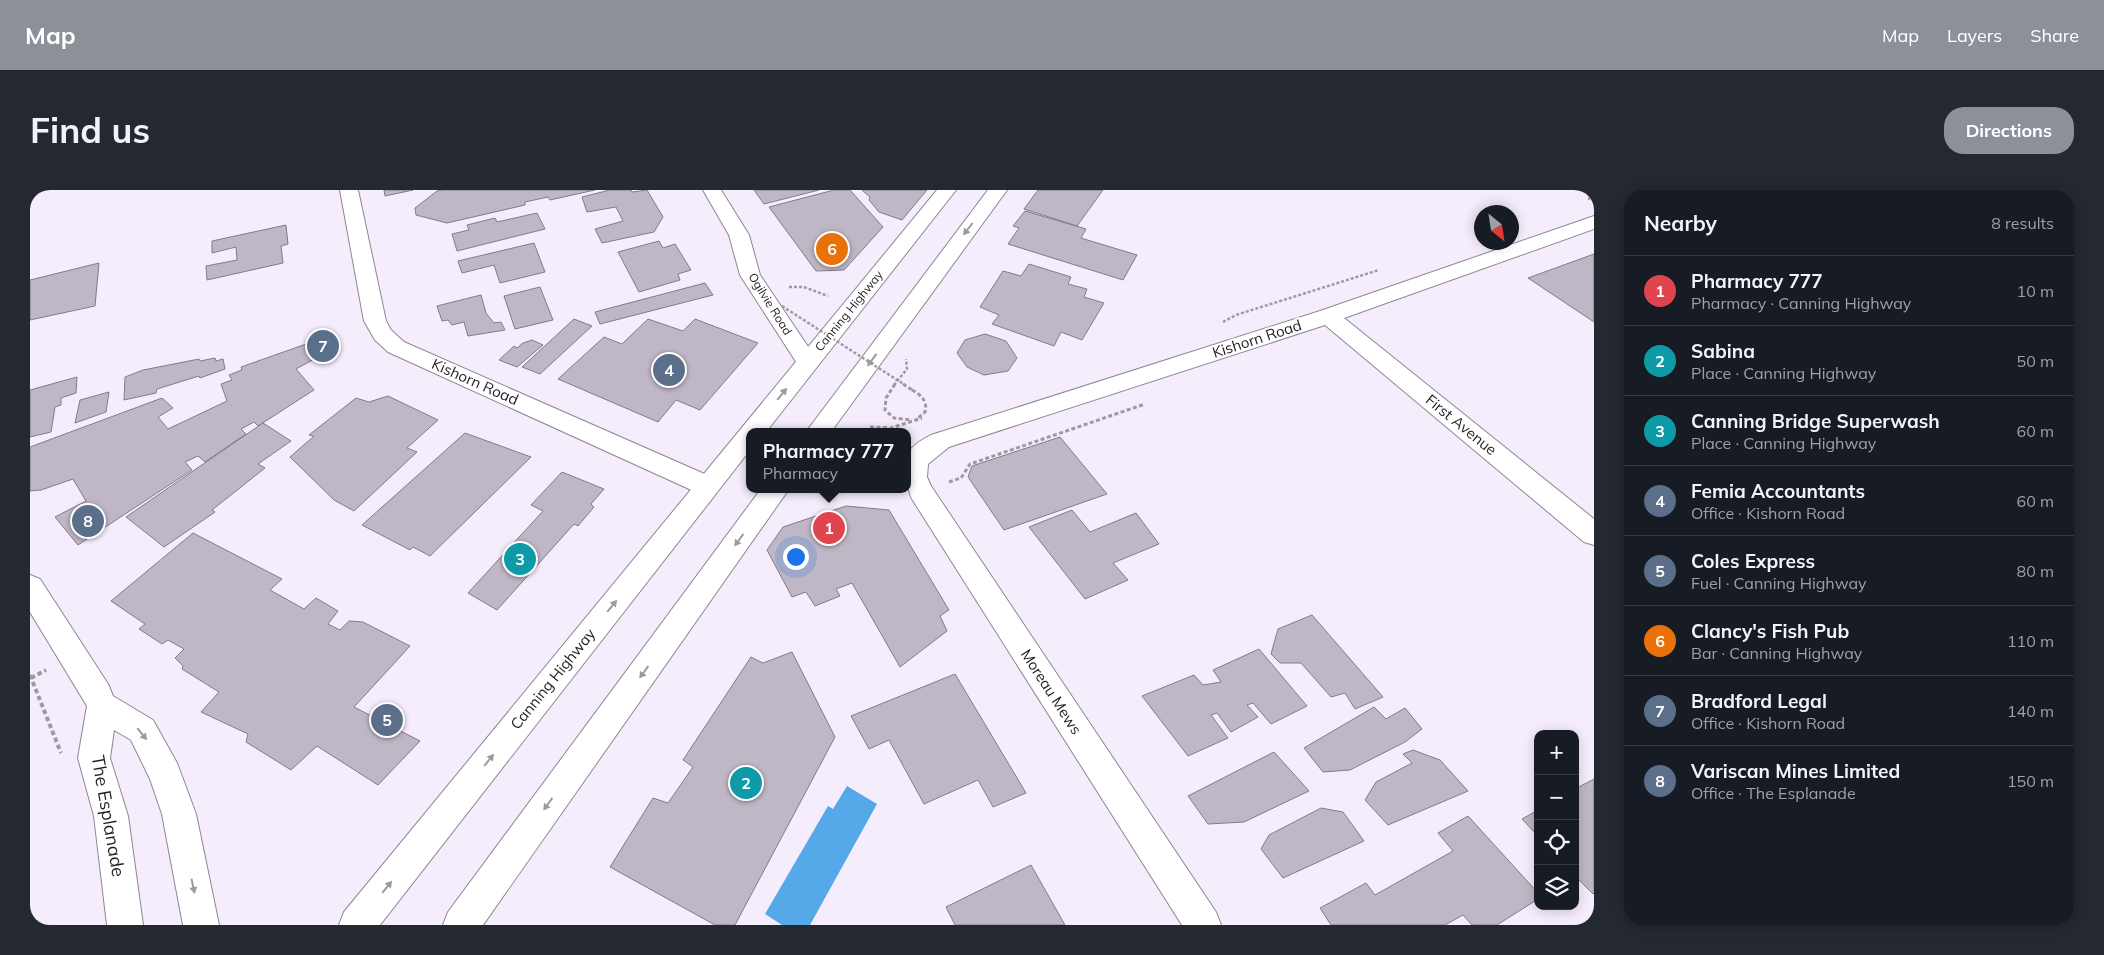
<!DOCTYPE html>
<meta charset="utf-8">
<style>
:root{--surface:#171b24;--page:#242831;--text:#f1f3f6;--muted:#9ea1a6;--line:#363941;--accent:#8c9099}
body{margin:0;font-family:Mulish,sans-serif;background:var(--page);color:var(--text)}
.controls{position:absolute;right:15px;bottom:15px;display:grid;overflow:hidden;border-radius:10px;box-shadow:0 2px 12px #0003}
.controls button{width:45px;height:45px;display:grid;place-items:center;padding:0;border:0;border-bottom:1px solid var(--line);background:var(--surface);color:var(--text);font:25px sans-serif}
.compass{position:absolute;left:1444px;top:15px;width:45px;height:45px;border-radius:50%;background:var(--surface);box-shadow:0 2px 12px #0003;rotate:150deg}
.you{position:absolute;left:765px;top:366px;width:18px;height:18px;margin:-12px;border:4px solid #fff;border-radius:50%;background:#1a73e8;box-shadow:0 0 0 8px #1a73e833}
.badge{display:grid;place-items:center;width:32px;height:32px;border-radius:50%;background:var(--accent);color:#fff;font-size:16px;font-weight:700}
.pin{position:absolute;translate:-50% -50%;border:2px solid #fff;box-shadow:0 1px 5px #0006}
.popup{position:absolute;left:716px;top:238px;width:165px;height:65px;box-sizing:border-box;display:grid;place-content:center;border-radius:10px;background:var(--surface);filter:drop-shadow(0 1px 4px #0005);font-size:16px;white-space:nowrap;color:var(--muted)}
.popup b{font-size:19px;color:var(--text)}
.popup::after{content:'';position:absolute;left:50%;top:100%;margin-left:-10px;border:10px solid transparent;border-top-color:var(--surface)}
.list{margin:0;padding:0;list-style:none}
h2{display:flex;justify-content:space-between;align-items:center;height:65px;margin:0;padding:0 20px;font-size:21px}
h2 small{font-size:16px;font-weight:400;color:var(--muted)}
.list li{display:grid;grid-template-columns:32px 1fr auto;gap:15px;align-items:center;box-sizing:border-box;height:70px;padding:0 20px;border-top:1px solid var(--line)}
.list b{display:block;font-size:19px;white-space:nowrap}
.list p{margin:0;font-size:16px;white-space:nowrap;color:var(--muted)}
.list em{font-size:16px;font-style:normal;color:var(--muted)}
.icon{flex:none;width:28px;height:28px;fill:none;stroke:currentColor;stroke-width:2;stroke-linecap:round;stroke-linejoin:round}
.map{position:relative;flex:none;width:1564px;height:735px;overflow:hidden;border-radius:20px}
header{display:flex;align-items:center;gap:30px;box-sizing:border-box;height:70px;padding:0 25px;background:var(--accent);color:#fff}
header strong{font-size:24px}
nav{display:flex;gap:28px;margin-inline-start:auto;font-size:18px}
.intro{display:flex;align-items:center;justify-content:space-between;box-sizing:border-box;height:120px;padding:0 30px}
h1{margin:0;font-size:35px}
.button{padding:12px 22px;border-radius:20px;background:var(--accent);color:#fff;font-size:18px;font-weight:700}
main{display:flex;gap:30px;padding:0 30px}
aside{flex:1;background:var(--surface);border-radius:20px;box-shadow:0 2px 12px #0003}
.map>svg:first-child{display:block}
</style>
<header>
<strong>Map</strong>
<nav><a>Map</a><a>Layers</a><a>Share</a></nav>
</header>
<div class="intro"><h1>Find us</h1><a class="button">Directions</a></div>
<main>
<div class="map">
<svg width="1564" height="735" viewBox="0 0 1564 735">
<rect width="100%" height="100%" fill="#f6edfc"/>
<path fill="#56a9e8" d="M817 596 847 614 780 735H752L735 724 798 616 803 619Z"/>
<g fill="#bfb7c5" stroke="#837b87">
<path d="M354 0H383L355 6Z"/>
<path d="M413 0H565L520 10 518 7 495 12V15L417 33 386 25 385 18 407 1Z"/>
<path d="M580 0H601L602 2 617 0 633 27 624 42 572 53 565 39 593 31 586 17 557 22 552 7Z"/>
<path d="M724 0H789L734 14Z"/>
<path d="M804 0H820L853 37 814 80 786 81 739 17Z"/>
<path d="M832 0H897L872 30 849 22 839 10 840 7Z"/>
<path d="M1008 0H1073L1047 36 994 19Z"/>
<path d="M995 21 1056 39 1051 48 1107 65 1093 90 978 54 989 38 983 36Z"/>
<path d="M507 23 515 39 427 61 422 44 439 40 437 35 465 28 467 32Z"/>
<path d="M256 35 258 54 251 56 253 73 177 90 176 76 207 70 206 57 182 63V51Z"/>
<path d="M629 51 633 58 645 54 661 80 648 84 650 90 609 102 588 62Z"/>
<path d="M504 53 515 82 470 93 464 75 432 83 428 71Z"/>
<path d="M1564 64V132L1498 88Z"/>
<path d="M69 73 65 116 0 130V90Z"/>
<path d="M999 74 1041 87 1038 94 1057 99 1054 107 1074 113 1052 150 1031 142 1024 156 962 134 969 125 950 117 973 81 991 86Z"/>
<path d="M675 93 683 105 570 134 565 122Z"/>
<path d="M510 97 523 130 485 139 474 106Z"/>
<path d="M451 105 456 123 464 133 471 132 475 140 438 146 434 132 422 135 418 130 412 131 407 116Z"/>
<path d="M544 129 562 136 510 184 492 177Z"/>
<path d="M618 129 653 141 665 129 728 153 670 220 646 210 628 232 528 189 574 147 592 154Z"/>
<path d="M955 144 976 151 987 168 978 181 954 185 937 177 927 163 935 150Z"/>
<path d="M296 147 307 157 266 179 284 200 228 236 224 232 211 239 216 244 175 272 168 266 155 272 162 280 48 355 25 327 56 311 43 289 11 300 0 301V257L132 208 143 218 128 227 138 239 197 211 191 194 202 190 199 185 212 180 211 177Z"/>
<path d="M502 150 513 155 487 177 469 170 484 156 487 158 493 153Z"/>
<path d="M185 168 186 171 193 169 195 179 170 188 169 186 127 199 126 203 94 210 95 187 113 180 169 169 170 171Z"/>
<path d="M47 187 46 203 31 208V215L25 217 21 242 0 247V200Z"/>
<path d="M79 202 76 222 45 233 50 210Z"/>
<path d="M358 206 408 230 377 258 387 262 324 321 304 310 260 267 284 246 279 245 326 208 339 212Z"/>
<path d="M233 233 261 251 228 274 235 278 182 320 185 322 134 357 96 327Z"/>
<path d="M435 243 501 267 400 366 383 357 380 360 332 335Z"/>
<path d="M1030 247 1077 304 974 340 938 287 942 276Z"/>
<path d="M532 282 574 299 561 314 564 317 548 336 544 334 467 420 438 403 513 321 501 315Z"/>
<path d="M816 316 859 320 919 420 910 426 917 441 870 477 822 393 806 399 810 406 785 416 776 402 762 407 737 360 753 337Z"/>
<path d="M1042 320 1060 342 1106 323 1129 354 1083 373 1098 390 1055 409 999 337Z"/>
<path d="M163 343 252 389 240 400 274 419 286 408 308 421 298 434 310 440 319 431 333 432 380 456 324 517 390 551 348 595 287 556 261 580 216 552 218 544 171 522 189 502 152 479 153 476 145 468 154 459 138 450 132 454 109 439 115 434 81 411Z"/>
<path d="M1282 425 1353 507 1325 519 1315 503 1301 507 1271 473H1250L1241 464 1248 439Z"/>
<path d="M1229 459 1277 516 1241 534 1223 513 1217 515 1228 527 1201 542 1187 523 1181 525 1198 548 1158 566 1112 506 1164 485 1173 495 1191 492 1183 480Z"/>
<path d="M762 462 805 547 705 735H685L580 677 623 608 638 613 663 577 653 570 721 467 733 473Z"/>
<path d="M925 484 996 603 963 617 948 590 894 614 859 550 839 559 821 526Z"/>
<path d="M1344 517 1356 529 1375 518 1392 539 1375 552 1320 580 1293 582 1274 558Z"/>
<path d="M1383 560 1410 570 1438 601 1358 635 1335 610 1346 592 1382 573 1373 564Z"/>
<path d="M1244 562 1279 601 1214 632 1178 634 1158 606Z"/>
<path d="M1564 589V703L1563 704 1545 686V599Z"/>
<path d="M1291 618 1313 622 1334 651 1253 688 1231 659 1239 645Z"/>
<path d="M1508 620V646L1492 629Z"/>
<path d="M1438 626 1508 703V709L1467 735H1442L1433 725 1415 735H1301L1290 718 1336 693 1345 705 1423 661 1408 643Z"/>
<path d="M1001 675 1035 735H925L916 717Z"/>
</g>
<g fill="none" stroke-linecap="round" stroke-linejoin="round">
<g stroke="#8e8693" stroke-width="2">
<g id="street">
<path d="M310 0H328L356 131 361 140 374 152 686 289 690 296 686 303 677 306 668 303 358 162 345 150 334 131Z"/>
<path d="M673 0H691L719 45 730 85 789 173 786 178 778 181 770 178 710 85 699 45Z"/>
<path d="M1564 26V39L1314 128 1564 329V355L1554 352 1295 135 919 257 898 274 897 287 901 296 1186 722 1191 735H1152L882 309C878 302 874 271 879 262 883 254 894 249 901 245L1290 121Z"/>
</g>
</g>
<g stroke="#8e8693" stroke-width="2">
<path id="secondary" d="M0 385 10 389 78 494 83 506 123 530 147 573 166 624 189 735H153L132 624 120 589 101 550 84 540 80 568 98 626 113 735H77L64 626 48 568 57 516 0 422Z"/>
</g>
<g stroke="#8e8693" stroke-width="2">
<g id="highway">
<path d="M907 0H926L736 242H720V260L350 735H309L314 722Z"/>
<path d="M958 0H977L801 242H776Z"/>
<path d="M731 299H759L453 735H413L418 722Z"/>
</g>
</g>
<g stroke="#a099a4" stroke-width="2.5" stroke-dasharray="3 2" stroke-linecap="butt">
<path d="M1559 10 1560 2"/>
<path d="M759 97H774L798 106"/>
<path d="M1193 132 1206 125 1349 80"/>
<path d="M864 195 877 179 876 169"/>
</g>
<g stroke="#a099a4" stroke-width="3" stroke-dasharray="4 2.5" stroke-linecap="butt">
<path d="M865 194 856 208 855 220 864 228 882 230"/>
<path d="M882 200C891 205 898 211 895 222L888 228"/>
<path d="M840 237 861 238 892 228"/>
<path d="M919 292 931 288 940 274 1115 214"/>
</g>
<g stroke="#a099a4" stroke-width="4" stroke-dasharray="4.5 3" stroke-linecap="butt">
<path d="M0 485 31 563"/>
<path d="M1 488 16 480"/>
</g>
<use href="#street" fill="#fff" fill-rule="evenodd"/>
<use href="#secondary" fill="#fff" fill-rule="evenodd"/>
<use href="#highway" fill="#fff" fill-rule="evenodd"/>
<path stroke="#a099a4" stroke-width="2.5" stroke-dasharray="3 2" stroke-linecap="butt" d="M752 116 875 195"/>
<path stroke="#a099a4" stroke-width="3" stroke-dasharray="4 2.5" stroke-linecap="butt" d="M873 194 882 200"/>
</g>
<defs><path id="oneway-solid" d="M-6-.8H1V-3.2L6.5 0L1 3.2V.8H-6Z" transform="scale(1.25)"/></defs>
<g fill="#9b9a9c">
<use href="#oneway-solid" transform="translate(938 39) rotate(127)"/>
<use href="#oneway-solid" transform="translate(842 170) rotate(126)"/>
<use href="#oneway-solid" transform="translate(752 204) rotate(-51)"/>
<use href="#oneway-solid" transform="translate(709 350) rotate(126)"/>
<use href="#oneway-solid" transform="translate(582 416) rotate(-51)"/>
<use href="#oneway-solid" transform="translate(614 482) rotate(126)"/>
<use href="#oneway-solid" transform="translate(112 544) rotate(51)"/>
<use href="#oneway-solid" transform="translate(459 570) rotate(-51)"/>
<use href="#oneway-solid" transform="translate(518 614) rotate(126)"/>
<use href="#oneway-solid" transform="translate(163 696) rotate(78)"/>
<use href="#oneway-solid" transform="translate(357 697) rotate(-51)"/>
</g>
<g text-anchor="middle" stroke-width="4" stroke-linejoin="round" paint-order="stroke">
<g font-size="12" fill="#211e23" stroke="#fefefe">
<text transform="translate(740 114) rotate(58)" y="4">Ogilvie Road</text>
<text transform="translate(819 121) rotate(-51)" y="4">Canning Highway</text>
</g>
<g font-size="15" fill="#211e23" stroke="#fefefe">
<text transform="translate(1227 149) rotate(-18)" y="5">Kishorn Road</text>
<text transform="translate(445 192) rotate(24)" y="5">Kishorn Road</text>
<text transform="translate(1431 235) rotate(39)" y="5">First Avenue</text>
<text transform="translate(523 489) rotate(-51)" y="5">Canning Highway</text>
<text transform="translate(1021 502) rotate(57)" y="5">Moreau Mews</text>
</g>
<g font-size="18" fill="#211e23" stroke="#fefefe">
<text transform="translate(78 626) rotate(80)" y="6">The Esplanade</text>
</g>
</g>
</svg>
<div class="controls">
<button>+</button>
<button>−</button>
<button><svg class="icon" aria-label="locate" viewBox="0 0 24 24"><circle cx="12" cy="12" r="6"/><path d="M12 2v4M12 18v4M2 12h4M18 12h4"/></svg></button>
<button><svg class="icon" aria-label="layers" viewBox="0 0 24 24"><path d="M12 4l9 5-9 5-9-5zM3 14l9 5 9-5"/></svg></button>
</div>
<svg class="compass" viewBox="-18 -18 36 36"><path d="M0-13l5 13h-10z" fill="#e53935"/><path d="M0 13l5-13h-10z" fill="#9ea1a6"/></svg>
<div class="you"></div>
<div class="pin badge" style="left:799px;top:338px;background:#e0444e">1</div>
<div class="popup"><b>Pharmacy 777</b>Pharmacy</div>
<div class="pin badge" style="left:716px;top:593px;background:#0f9aa8">2</div>
<div class="pin badge" style="left:490px;top:369px;background:#0f9aa8">3</div>
<div class="pin badge" style="left:639px;top:180px;background:#5c6f8a">4</div>
<div class="pin badge" style="left:357px;top:530px;background:#5c6f8a">5</div>
<div class="pin badge" style="left:802px;top:59px;background:#e8710a">6</div>
<div class="pin badge" style="left:293px;top:156px;background:#5c6f8a">7</div>
<div class="pin badge" style="left:58px;top:331px;background:#5c6f8a">8</div>
</div>
<aside>
<h2>Nearby<small>8 results</small></h2>
<ul class="list">
<li><span class="badge" style="background:#e0444e">1</span><div><b>Pharmacy 777</b><p>Pharmacy · Canning Highway</p></div><em>10 m</em></li>
<li><span class="badge" style="background:#0f9aa8">2</span><div><b>Sabina</b><p>Place · Canning Highway</p></div><em>50 m</em></li>
<li><span class="badge" style="background:#0f9aa8">3</span><div><b>Canning Bridge Superwash</b><p>Place · Canning Highway</p></div><em>60 m</em></li>
<li><span class="badge" style="background:#5c6f8a">4</span><div><b>Femia Accountants</b><p>Office · Kishorn Road</p></div><em>60 m</em></li>
<li><span class="badge" style="background:#5c6f8a">5</span><div><b>Coles Express</b><p>Fuel · Canning Highway</p></div><em>80 m</em></li>
<li><span class="badge" style="background:#e8710a">6</span><div><b>Clancy's Fish Pub</b><p>Bar · Canning Highway</p></div><em>110 m</em></li>
<li><span class="badge" style="background:#5c6f8a">7</span><div><b>Bradford Legal</b><p>Office · Kishorn Road</p></div><em>140 m</em></li>
<li><span class="badge" style="background:#5c6f8a">8</span><div><b>Variscan Mines Limited</b><p>Office · The Esplanade</p></div><em>150 m</em></li>
</ul>
</aside>
</main>
